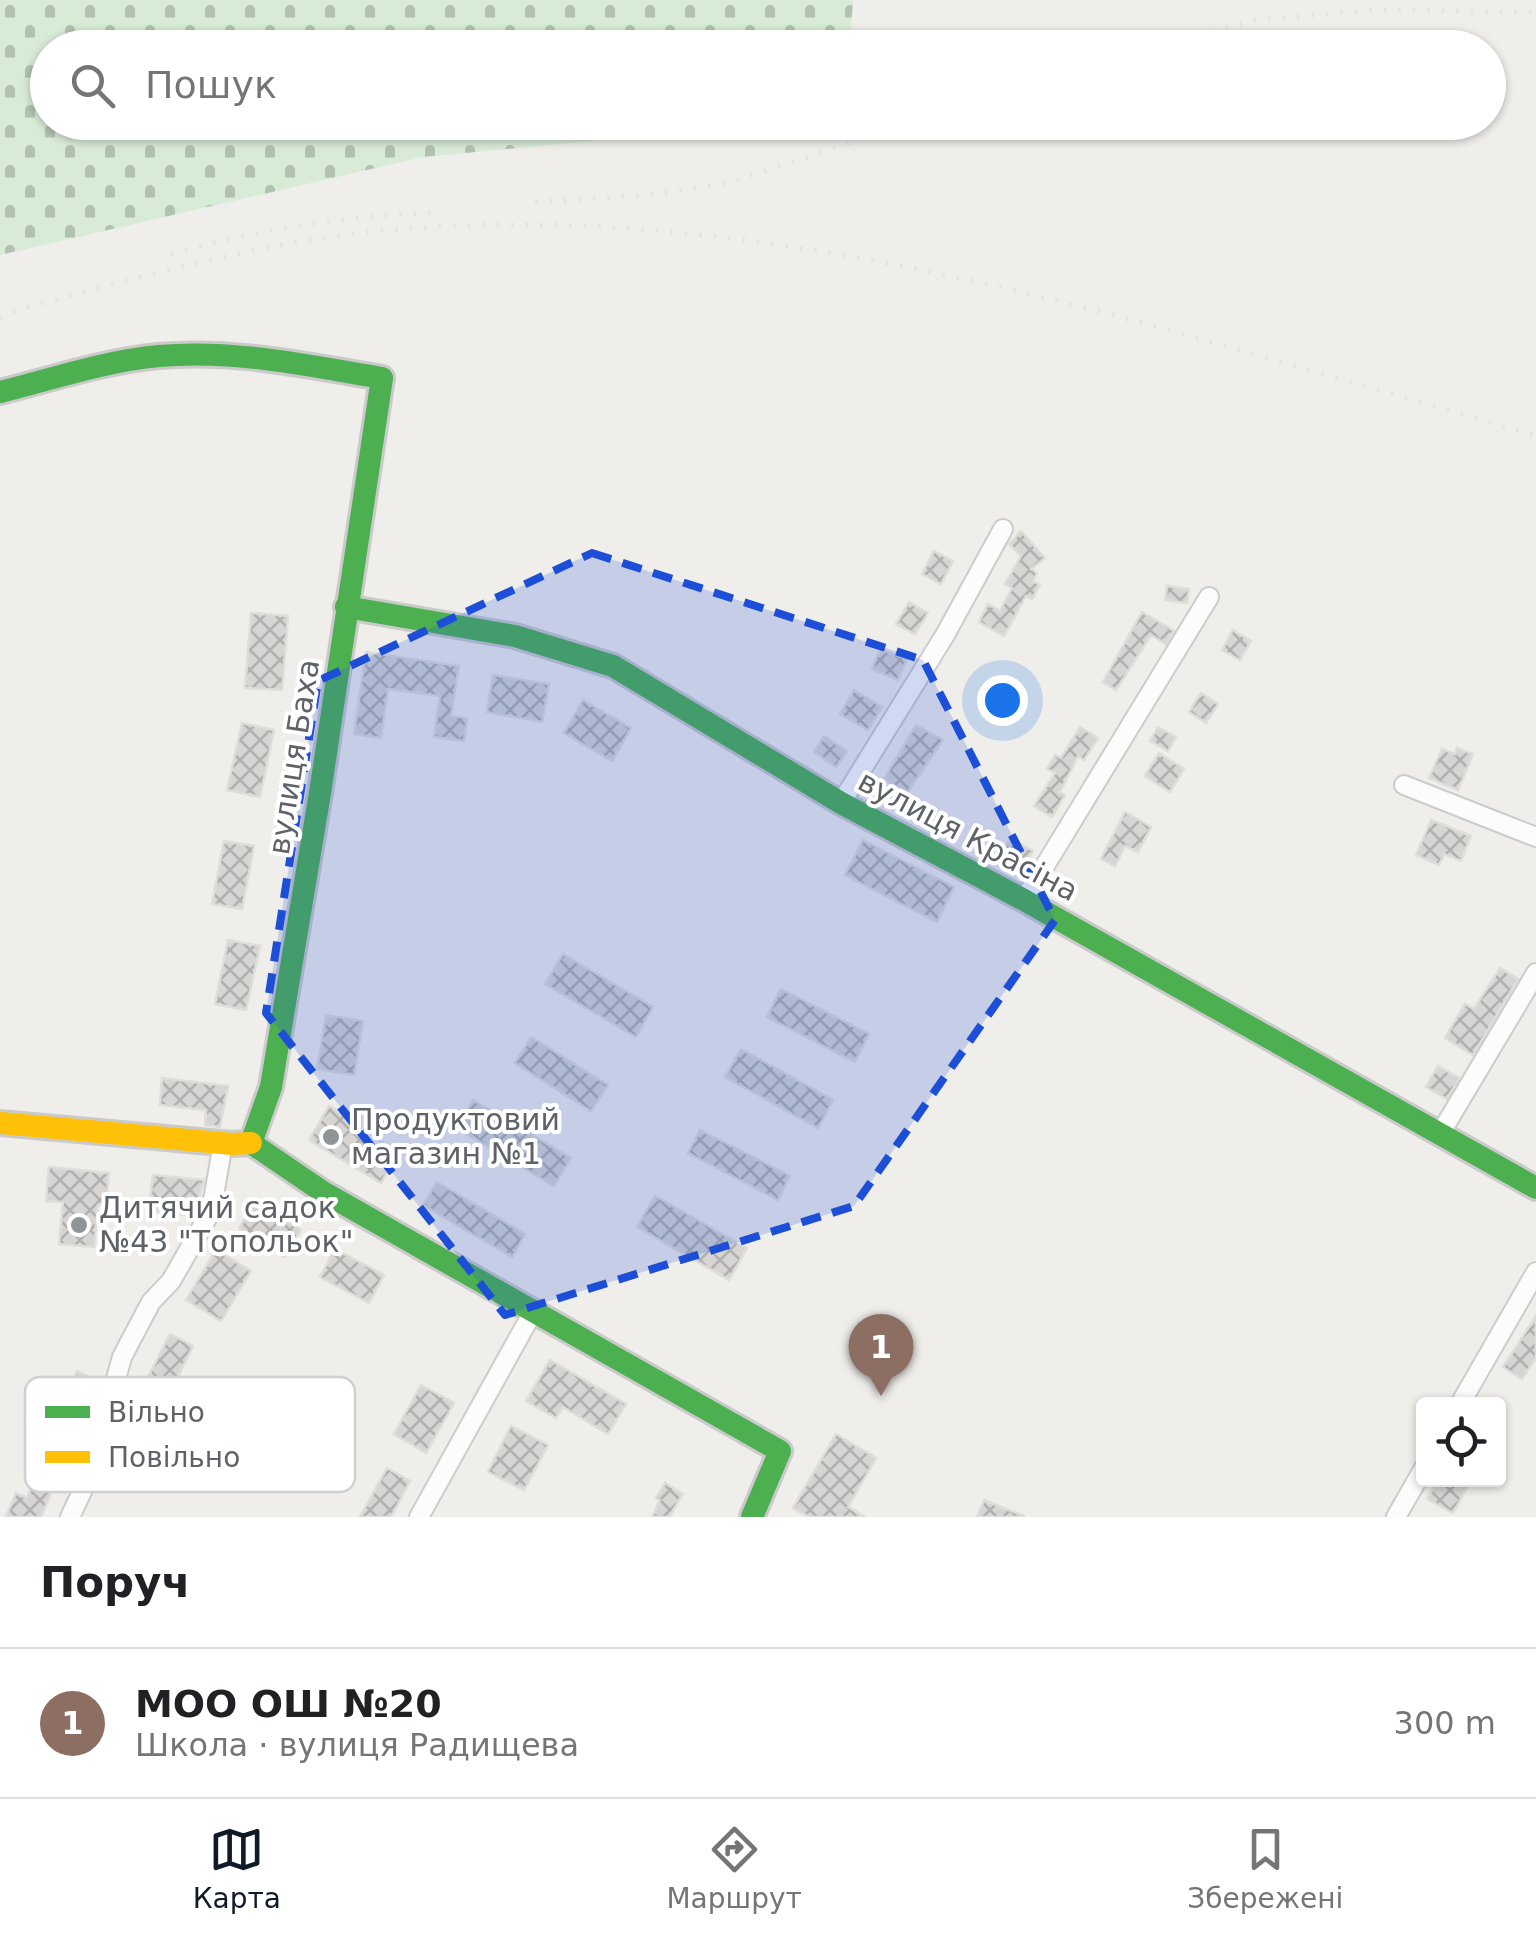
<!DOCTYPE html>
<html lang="uk">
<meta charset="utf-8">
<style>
:root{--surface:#fff;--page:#f2f2f2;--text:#202124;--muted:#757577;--line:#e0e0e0;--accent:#111827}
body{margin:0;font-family:"DejaVu Sans",sans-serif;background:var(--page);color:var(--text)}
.controls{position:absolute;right:30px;bottom:30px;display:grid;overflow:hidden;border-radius:10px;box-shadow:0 2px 8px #0004}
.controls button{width:90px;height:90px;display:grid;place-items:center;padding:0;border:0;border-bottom:2px solid var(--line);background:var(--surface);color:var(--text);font:50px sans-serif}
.you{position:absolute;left:1002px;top:700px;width:35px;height:35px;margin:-25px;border:8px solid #fff;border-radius:50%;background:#1a73e8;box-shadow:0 0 0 15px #1a73e833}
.badge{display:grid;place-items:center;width:65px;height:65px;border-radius:50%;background:var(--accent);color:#fff;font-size:32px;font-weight:700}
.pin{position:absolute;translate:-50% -82px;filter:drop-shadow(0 2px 5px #0008)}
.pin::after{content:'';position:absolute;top:52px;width:35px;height:30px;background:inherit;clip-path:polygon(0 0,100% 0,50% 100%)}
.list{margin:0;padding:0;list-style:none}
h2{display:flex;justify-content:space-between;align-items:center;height:130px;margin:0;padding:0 40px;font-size:42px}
h2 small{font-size:32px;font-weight:400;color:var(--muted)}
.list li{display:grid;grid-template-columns:65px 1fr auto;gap:30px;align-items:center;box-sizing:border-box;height:150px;padding:0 40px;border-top:2px solid var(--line)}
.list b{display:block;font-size:38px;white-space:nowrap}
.list p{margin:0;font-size:32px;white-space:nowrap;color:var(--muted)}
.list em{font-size:32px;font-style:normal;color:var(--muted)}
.icon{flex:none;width:55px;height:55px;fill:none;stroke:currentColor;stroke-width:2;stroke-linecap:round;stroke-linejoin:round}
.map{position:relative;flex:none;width:1536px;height:1517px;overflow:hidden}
.search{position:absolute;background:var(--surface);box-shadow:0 2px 8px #0004;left:30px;right:30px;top:30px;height:110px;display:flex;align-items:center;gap:25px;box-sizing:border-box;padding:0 35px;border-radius:55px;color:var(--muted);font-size:38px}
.sheet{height:280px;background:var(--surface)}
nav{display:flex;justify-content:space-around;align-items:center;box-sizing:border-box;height:140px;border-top:2px solid var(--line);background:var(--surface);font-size:28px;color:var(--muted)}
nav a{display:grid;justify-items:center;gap:5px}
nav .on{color:var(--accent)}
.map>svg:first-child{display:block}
</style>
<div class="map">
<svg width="1536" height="1517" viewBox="0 0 1536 1517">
<defs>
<pattern id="cemetery-stones" width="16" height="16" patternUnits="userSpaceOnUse" patternTransform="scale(2.5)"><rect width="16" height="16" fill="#d8ebd6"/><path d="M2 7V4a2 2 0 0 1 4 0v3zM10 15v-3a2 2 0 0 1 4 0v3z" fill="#b2c2b1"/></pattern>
<pattern id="building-cross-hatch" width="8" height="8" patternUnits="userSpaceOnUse" patternTransform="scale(2.5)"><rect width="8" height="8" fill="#d6d5d3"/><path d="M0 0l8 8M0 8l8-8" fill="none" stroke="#b1b0af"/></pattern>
</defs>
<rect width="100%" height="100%" fill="#efeeea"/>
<path fill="url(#cemetery-stones)" d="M0 0H853L850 47 48 48V122L779 123 423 157 0 255Z"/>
<g fill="url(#building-cross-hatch)" stroke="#deddd9" stroke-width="2.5">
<path d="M1021 531 1045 558 1031 569 1037 573 1033 581 1040 585 1032 599 1026 596 1004 636 979 622 988 604 1000 611 1012 588 1005 584 1021 556 1009 544Z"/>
<path d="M934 551 953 561 941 584 922 574Z"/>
<path d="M1167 586 1189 589 1187 603 1165 600Z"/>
<path d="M909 602 928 613 915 634 896 624Z"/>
<path d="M1142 612 1174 631 1166 644 1151 635 1116 690 1103 682Z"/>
<path d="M251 613 288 616 282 690 245 688Z"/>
<path d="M1233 630 1251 641 1240 660 1222 650Z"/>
<path d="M880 649 907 659 898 680 872 669Z"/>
<path d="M366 652 459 666 451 716 467 718 464 741 434 737 440 696 388 689 381 738 354 734Z"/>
<path d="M493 675 549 684 542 722 487 712Z"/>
<path d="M854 690 882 707 868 730 840 714Z"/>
<path d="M1201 693 1218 704 1206 723 1189 712Z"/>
<path d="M583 700 631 728 612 761 564 733Z"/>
<path d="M242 723 274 730 260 797 227 790Z"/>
<path d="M916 725 943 740 907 793 884 779Z"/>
<path d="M1080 727 1098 738 1084 760 1078 756 1060 792 1065 795 1052 817 1034 806 1055 773 1047 769 1055 755 1061 758Z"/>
<path d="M1158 727 1176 737 1168 751 1150 741Z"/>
<path d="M824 736 847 751 836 767 814 752Z"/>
<path d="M1457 748 1473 754 1458 790 1429 778 1442 749 1455 754Z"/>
<path d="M1159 753 1184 769 1170 792 1145 776Z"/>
<path d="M1125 812 1151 827 1138 852 1125 846 1115 866 1101 859Z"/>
<path d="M1431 820 1471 836 1461 861 1444 854 1439 865 1416 855Z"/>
<path d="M1010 838 1033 851 1022 871 999 859Z"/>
<path d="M863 840 954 887 937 922 845 875Z"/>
<path d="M224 841 254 846 242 909 212 904Z"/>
<path d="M228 940 260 946 246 1010 215 1004Z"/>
<path d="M563 954 653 1007 636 1037 545 984Z"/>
<path d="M1500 968 1518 979 1473 1055 1445 1038 1465 1004 1474 1009Z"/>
<path d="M781 989 869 1034 855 1062 767 1017Z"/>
<path d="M326 1015 363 1021 354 1075 317 1069Z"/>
<path d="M531 1037 608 1085 591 1111 515 1063Z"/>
<path d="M741 1049 833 1100 818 1128 725 1077Z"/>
<path d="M1438 1066 1459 1078 1447 1099 1426 1087Z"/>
<path d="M162 1078 228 1086 220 1127 205 1125 206 1110 160 1105Z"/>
<path d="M473 1100 571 1158 554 1186 457 1128Z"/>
<path d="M329 1106 355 1121 350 1130 378 1147 381 1142 399 1153 381 1183 309 1140Z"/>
<path d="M700 1130 790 1176 778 1200 688 1153Z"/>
<path d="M49 1167 109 1173 106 1205H98L94 1247 59 1244 63 1202 46 1201Z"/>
<path d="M153 1175 204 1180 194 1216 149 1211Z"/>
<path d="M437 1182 525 1234 512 1257 423 1205Z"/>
<path d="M655 1196 747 1248 729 1280 637 1227Z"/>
<path d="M256 1201 301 1230 284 1257 239 1228Z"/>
<path d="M335 1249 384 1275 369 1303 320 1277Z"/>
<path d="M216 1250 251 1271 221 1321 186 1300Z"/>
<path d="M1536 1316V1358L1522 1379 1503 1367Z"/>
<path d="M170 1334 193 1346 168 1397 144 1385Z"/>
<path d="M550 1360 626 1404 608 1434 563 1407 556 1418 526 1401Z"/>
<path d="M77 1371 96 1380 85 1404 66 1394Z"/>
<path d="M421 1385 454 1403 426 1453 394 1434Z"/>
<path d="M511 1426 548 1445 524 1490 488 1472Z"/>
<path d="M836 1434 876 1458 848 1507 865 1517H809L793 1508Z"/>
<path d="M41 1463 73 1474 65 1493 53 1489 41 1517H6L16 1493 27 1498Z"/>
<path d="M387 1468 410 1481 391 1517H360Z"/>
<path d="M1438 1480H1471L1453 1513 1427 1499Z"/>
<path d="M665 1483 683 1494 669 1517H652L660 1500 656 1498Z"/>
<path d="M984 1500 1024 1516V1517H977Z"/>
</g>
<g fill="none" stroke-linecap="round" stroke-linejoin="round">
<g stroke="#cbcccc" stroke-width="22">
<g id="street">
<path d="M1404 785 1536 837"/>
<path d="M841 803 945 635 1003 529"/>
<path d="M1024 900 1209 597"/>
<path d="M1440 1134 1536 973"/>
<path d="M1460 1404 1536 1272"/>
<path d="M70 1517 102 1449 111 1397 122 1357 151 1302 171 1281 207 1218 214 1195 223 1143"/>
<path d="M419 1517 534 1310"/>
<path d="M1396 1517 1424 1468"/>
</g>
</g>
<g stroke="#cacacb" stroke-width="28">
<g id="fast">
<path d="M0 392C52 379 105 361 159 356 234 349 309 366 382 378L320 793 271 1087 251 1143"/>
<path d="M346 607 515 636 613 666 841 803 1024 900 1536 1188"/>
<path d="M251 1143 323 1192 780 1451 752 1517"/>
</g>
</g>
<g stroke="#cacacb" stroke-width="28">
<path id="slow" d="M0 1123 232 1144 251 1143"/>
</g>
<use href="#street" stroke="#fdfcfc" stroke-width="18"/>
<use href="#fast" stroke="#4caf50" stroke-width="22"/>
<use href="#slow" stroke="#ffc107" stroke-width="22"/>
<g stroke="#e4e4e4" stroke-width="5" stroke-dasharray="2.5 12" stroke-linecap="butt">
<path d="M1141 48 1258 20 1371 10 1536 12"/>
<path d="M535 202 649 195 732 182 914 122"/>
<path d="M171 254C257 230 343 215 432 213"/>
<path d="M0 318 21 309C146 275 272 239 402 229 784 198 1173 332 1536 436"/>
</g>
</g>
<path fill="#1d4ed8" fill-opacity="0.2" stroke="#1d4ed8" stroke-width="8" stroke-dasharray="20 12" stroke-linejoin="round" d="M592 553 923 660 1055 920 854 1206 505 1315 266 1013 318 681Z"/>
<g fill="#919496" stroke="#fff" stroke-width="4">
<circle cx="331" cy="1137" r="10"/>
<circle cx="79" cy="1225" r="10"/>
</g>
<g text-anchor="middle" stroke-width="8" stroke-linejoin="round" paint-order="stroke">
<g font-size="30" fill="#5f6368" stroke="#fff">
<text transform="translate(294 757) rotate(-81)" y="10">вулиця Баха</text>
<text transform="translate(968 836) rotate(28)" y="10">вулиця Красіна</text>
</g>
<g font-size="30" fill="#5f6368" stroke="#fff" text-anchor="start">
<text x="351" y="1130">Продуктовий<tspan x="351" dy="34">магазин №1</tspan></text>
<text x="99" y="1218">Дитячий садок<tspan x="99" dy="34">№43 "Топольок"</tspan></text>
</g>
</g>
<rect x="25" y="1377" width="330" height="115" rx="15" fill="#fff" stroke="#cfd0d2" stroke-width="2.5"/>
<rect x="45" y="1406" width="45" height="12" fill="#4caf50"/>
<rect x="45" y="1451" width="45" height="12" fill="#ffc107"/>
<g font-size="28" fill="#5f6368">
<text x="108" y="1422">Вільно</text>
<text x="108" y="1467">Повільно</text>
</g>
</svg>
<div class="controls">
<button><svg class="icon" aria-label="locate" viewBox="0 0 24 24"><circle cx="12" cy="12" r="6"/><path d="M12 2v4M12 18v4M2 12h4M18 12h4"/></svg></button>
</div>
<div class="you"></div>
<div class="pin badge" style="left:881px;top:1396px;background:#8d6e63">1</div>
<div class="search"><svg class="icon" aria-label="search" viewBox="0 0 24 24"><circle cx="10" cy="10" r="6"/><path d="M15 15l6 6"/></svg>Пошук</div>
</div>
<section class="sheet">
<h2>Поруч<small></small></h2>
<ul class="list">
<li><span class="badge" style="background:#8d6e63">1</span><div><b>МОО ОШ №20</b><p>Школа · вулиця Радищева</p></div><em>300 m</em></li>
</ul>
</section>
<nav>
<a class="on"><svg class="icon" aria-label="map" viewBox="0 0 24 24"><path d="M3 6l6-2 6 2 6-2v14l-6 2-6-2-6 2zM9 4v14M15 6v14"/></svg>Карта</a>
<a><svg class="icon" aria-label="directions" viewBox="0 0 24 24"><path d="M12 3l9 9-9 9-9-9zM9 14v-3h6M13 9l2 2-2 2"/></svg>Маршрут</a>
<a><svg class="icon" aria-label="saved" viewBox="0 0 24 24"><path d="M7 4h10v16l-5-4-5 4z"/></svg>Збережені</a>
</nav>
